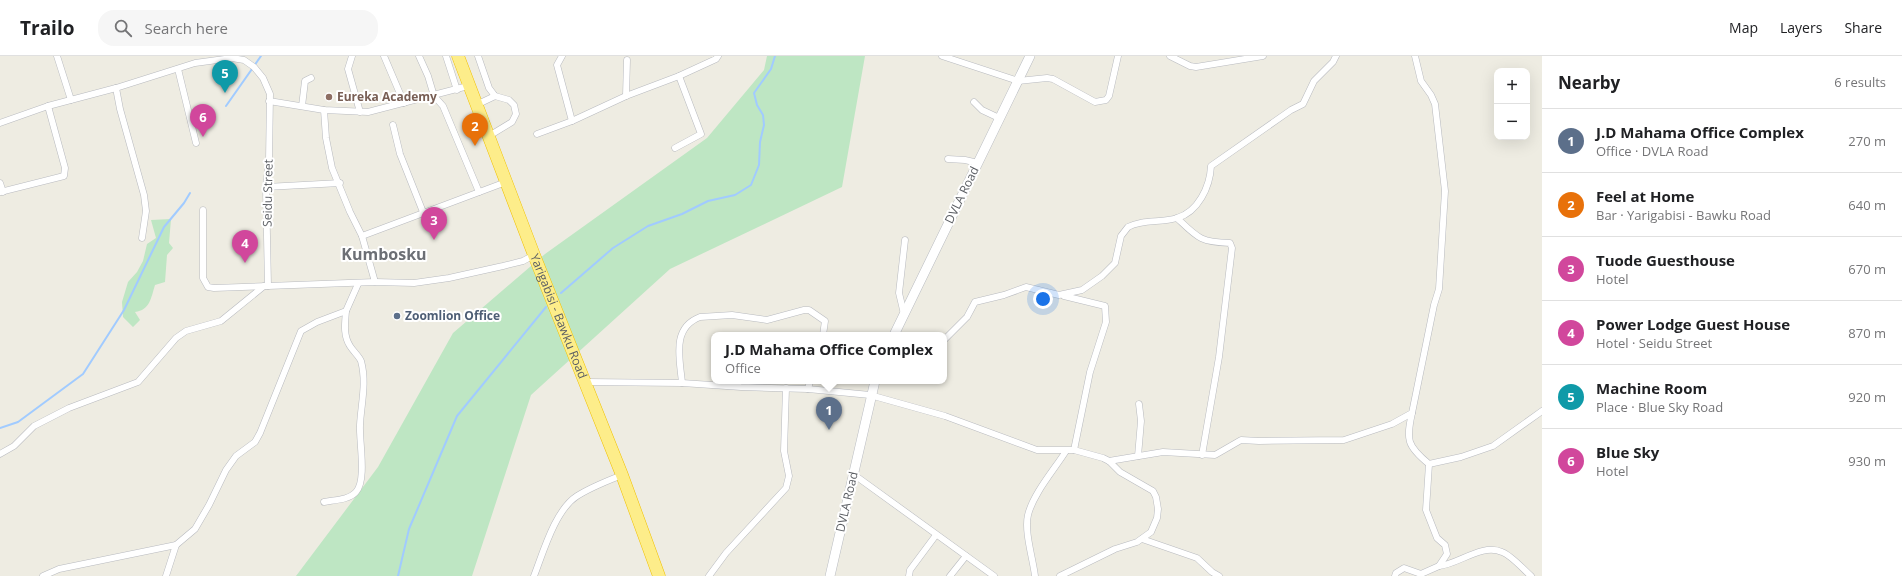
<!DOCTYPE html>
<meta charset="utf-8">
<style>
:root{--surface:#fff;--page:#f6f6f6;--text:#202124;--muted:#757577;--line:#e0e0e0;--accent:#db2777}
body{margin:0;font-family:"Open Sans",sans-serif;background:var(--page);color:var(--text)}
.controls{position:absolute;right:12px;top:12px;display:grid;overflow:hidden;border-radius:8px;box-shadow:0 4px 16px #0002}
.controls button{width:36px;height:36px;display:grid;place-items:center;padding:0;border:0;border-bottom:1px solid var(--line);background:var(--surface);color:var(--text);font:20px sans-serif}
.you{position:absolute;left:1043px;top:243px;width:14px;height:14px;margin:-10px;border:3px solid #fff;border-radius:50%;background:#1a73e8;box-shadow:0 0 0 6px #1a73e833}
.badge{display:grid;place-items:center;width:26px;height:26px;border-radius:50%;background:var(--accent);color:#fff;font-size:13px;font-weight:700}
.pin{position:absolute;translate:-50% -33px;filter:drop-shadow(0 1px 2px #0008)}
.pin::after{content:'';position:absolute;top:21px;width:14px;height:12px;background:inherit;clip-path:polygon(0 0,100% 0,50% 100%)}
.popup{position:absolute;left:711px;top:276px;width:236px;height:52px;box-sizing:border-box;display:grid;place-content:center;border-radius:8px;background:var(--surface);filter:drop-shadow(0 1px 3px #0005);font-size:13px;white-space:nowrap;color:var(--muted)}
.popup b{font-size:15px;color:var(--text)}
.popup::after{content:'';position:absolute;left:50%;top:100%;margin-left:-8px;border:8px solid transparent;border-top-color:var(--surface)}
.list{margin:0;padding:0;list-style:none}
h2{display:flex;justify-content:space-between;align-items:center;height:52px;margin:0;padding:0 16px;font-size:17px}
h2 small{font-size:13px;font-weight:400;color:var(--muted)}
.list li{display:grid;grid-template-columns:26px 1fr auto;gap:12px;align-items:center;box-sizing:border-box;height:64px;padding:0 16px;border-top:1px solid var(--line)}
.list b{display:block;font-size:15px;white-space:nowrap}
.list p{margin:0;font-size:13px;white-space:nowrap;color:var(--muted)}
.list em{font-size:13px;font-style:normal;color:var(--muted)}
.icon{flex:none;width:22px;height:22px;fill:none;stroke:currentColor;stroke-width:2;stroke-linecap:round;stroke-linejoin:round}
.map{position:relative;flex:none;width:1542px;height:520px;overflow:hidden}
header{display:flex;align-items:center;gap:24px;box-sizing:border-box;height:56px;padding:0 20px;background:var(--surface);border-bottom:1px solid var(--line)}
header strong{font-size:19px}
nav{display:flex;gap:22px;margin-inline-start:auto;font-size:14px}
.search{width:280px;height:36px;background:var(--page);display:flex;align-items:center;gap:10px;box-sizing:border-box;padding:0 14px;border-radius:16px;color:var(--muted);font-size:15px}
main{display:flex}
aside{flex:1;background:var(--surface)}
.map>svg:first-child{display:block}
</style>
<header>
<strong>Trailo</strong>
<div class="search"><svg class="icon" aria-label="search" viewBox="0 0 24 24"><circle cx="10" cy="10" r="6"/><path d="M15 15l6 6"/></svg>Search here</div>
<nav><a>Map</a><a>Layers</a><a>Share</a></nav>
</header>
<main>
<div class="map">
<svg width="1542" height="520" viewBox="0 0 1542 520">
<rect width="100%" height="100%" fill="#eeece2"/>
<g fill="#bee6c3">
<path d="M767 0H865L842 131 670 213 531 339 472 520H296L378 411 453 277 545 198 707 82 764 14Z"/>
<path d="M171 163 169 187 173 192 167 199 165 226 155 229C151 242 150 254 135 256L140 264 133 271 123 261 122 246 128 226 137 216 143 205 147 188 156 182 151 164Z"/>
</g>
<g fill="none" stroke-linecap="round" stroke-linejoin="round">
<g stroke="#a1cbff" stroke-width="2">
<path d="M226 50 261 0"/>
<path d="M561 237 613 192 648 170 682 158 708 145 735 139 751 129 759 109 760 86 764 69 763 59 757 49 754 37 771 13 775 0"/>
<path d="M0 372 18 366 83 318 124 254 164 171 184 147 190 137"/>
<path d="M398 520 409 473 457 360 546 251"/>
</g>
<g stroke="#b8babf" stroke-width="7">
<g id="street">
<path d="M57 0 71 44"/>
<path d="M352 0 348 13 360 56"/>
<path d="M384 0 404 47"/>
<path d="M419 0 428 20 434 40 443 50 479 136"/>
<path d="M446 0 457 34"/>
<path d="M478 0 489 32 495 40 509 44 514 49 516 58 512 66 489 80"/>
<path d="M562 0 557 9 572 65"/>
<path d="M942 0 1018 25 1047 22 1053 23 1095 46 1106 44 1109 40 1118 0"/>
<path d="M1170 0 1190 10 1196 11 1263 0"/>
<path d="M178 13 196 87"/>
<path d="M116 32 120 53 144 139 146 155 142 182"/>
<path d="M626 40 627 4"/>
<path d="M269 45 324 54 368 56 468 30"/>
<path d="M974 46 982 54 999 62"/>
<path d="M476 49 495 40"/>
<path d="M302 50 305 25 311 22"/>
<path d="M324 54 326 82 332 112 350 156 362 180 375 226"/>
<path d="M0 67 48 50 116 32 195 7 232 2 244 4 254 11 263 22 270 38 269 105 266 131 268 230"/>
<path d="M393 69 400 98 423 156"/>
<path d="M537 78 572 65 626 40 679 20 716 3 718 0"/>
<path d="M675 92 701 78 679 20"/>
<path d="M948 103 965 104 978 107"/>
<path d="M0 127 3 136"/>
<path d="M266 131 340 127"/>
<path d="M0 136 64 120 65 112 48 50"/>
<path d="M203 154V222L208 231 214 232 375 226 414 227 449 222 503 210 523 205 534 199"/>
<path d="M1177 162C1198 182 1200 186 1230 187L1232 192 1219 301 1202 399"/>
<path d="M362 180 506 126"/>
<path d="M1064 240 1105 250 1106 266 1090 316 1074 394"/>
<path d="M904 258 899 237 905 184"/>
<path d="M944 284 967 261 975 246 1004 239 1026 231 1059 239 1082 234 1102 220 1115 207 1121 180 1128 171C1143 163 1161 167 1177 162 1198 156 1210 131 1211 110L1291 54 1303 48 1314 25 1333 6 1336 0"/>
<path d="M586 326 682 327 741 331 808 333 870 339 945 360 1037 394H1074L1103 402 1109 405 1120 416 1153 435 1156 441 1158 453 1157 462 1151 476 1137 486 1115 493 1060 520"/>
<path d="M682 327C680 303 671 272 700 261L732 259 767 264 804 254H809L825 265 823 279"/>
<path d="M808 333 810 325"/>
<path d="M1412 357C1406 384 1407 390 1429 408L1461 401 1493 390 1542 355"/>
<path d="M0 398 14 390 34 370 69 352 138 326 176 282 186 275 221 265 264 230"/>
<path d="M1138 400 1141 365 1139 348"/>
<path d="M1109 405 1163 396 1215 399 1241 384 1259 385 1344 384 1392 368 1412 357 1434 249 1439 233 1445 135 1435 48 1431 39 1421 25 1415 0"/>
<path d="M853 418 994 520"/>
<path d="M324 446C334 444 349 444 356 436 367 424 359 385 360 369 361 348 367 327 361 305 359 300 353 295 350 290 343 279 345 267 346 255"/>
<path d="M1142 483 1197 502 1212 516 1219 520"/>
<path d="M1439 510C1459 508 1482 487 1502 496 1511 499 1523 513 1531 520"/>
<path d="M43 520 59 513 176 489"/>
<path d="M166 520 176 489 195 473 209 449 226 414 236 400 255 386 260 377 301 275 317 266 346 255 358 228"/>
<path d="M534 520C543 497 555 454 577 440 591 431 607 425 622 419"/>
<path d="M709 520 726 497 786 432 789 420 784 395 786 332"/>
<path d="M909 520 910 514 936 479"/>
<path d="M950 520 966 500"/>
<path d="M1035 520C1033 503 1024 475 1028 459 1033 438 1054 414 1066 395"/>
<path d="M1395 520 1396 517 1404 512 1421 518 1439 510 1447 498 1445 489 1437 482 1426 454 1429 408"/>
</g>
</g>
<g stroke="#b8bbc1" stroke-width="10">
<g id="secondary">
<path d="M894 279 1030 0"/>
<path d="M830 520 875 325"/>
</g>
</g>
<g stroke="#f0c000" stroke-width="13">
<g id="highway">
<path id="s1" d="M458 0 534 199 622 419 659 520"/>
</g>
</g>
<use href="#street" stroke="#fff" stroke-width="6"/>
<use href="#secondary" stroke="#fff" stroke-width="9"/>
<use href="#highway" stroke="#fded8a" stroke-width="12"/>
</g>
<circle fill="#8d6e63" stroke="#fff" stroke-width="1.5" cx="329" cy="41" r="4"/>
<circle fill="#5c6f8a" stroke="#fff" stroke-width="1.5" cx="397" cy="260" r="4"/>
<g text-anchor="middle" stroke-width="4" stroke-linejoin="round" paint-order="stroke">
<g font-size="12" font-weight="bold" fill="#785e54" stroke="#fff" text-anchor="start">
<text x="337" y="45">Eureka Academy</text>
</g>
<g font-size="12" fill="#5b5e63" stroke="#fff">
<text transform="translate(268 137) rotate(-89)" y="4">Seidu Street</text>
<text transform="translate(962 139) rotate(-64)" y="4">DVLA Road</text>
<text dy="4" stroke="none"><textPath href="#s1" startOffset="279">Yarigabisi - Bawku Road</textPath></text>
<text transform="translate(847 446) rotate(-77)" y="4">DVLA Road</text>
</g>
<g font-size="12" font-weight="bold" fill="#4e5e75" stroke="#fff" text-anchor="start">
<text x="405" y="264">Zoomlion Office</text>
</g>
<g font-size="16" font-weight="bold" fill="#6c6f75" stroke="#fff">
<text x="384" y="204">Kumbosku</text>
</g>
</g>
</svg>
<div class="controls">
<button>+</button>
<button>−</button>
</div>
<div class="you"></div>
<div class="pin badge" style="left:829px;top:374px;background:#5c6f8a">1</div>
<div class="popup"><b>J.D Mahama Office Complex</b>Office</div>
<div class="pin badge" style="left:475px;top:90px;background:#e8710a">2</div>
<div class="pin badge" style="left:434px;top:184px;background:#d1479c">3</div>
<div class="pin badge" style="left:245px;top:207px;background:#d1479c">4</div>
<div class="pin badge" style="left:225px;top:37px;background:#0f9aa8">5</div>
<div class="pin badge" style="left:203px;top:81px;background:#d1479c">6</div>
</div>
<aside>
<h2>Nearby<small>6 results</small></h2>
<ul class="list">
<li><span class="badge" style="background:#5c6f8a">1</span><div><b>J.D Mahama Office Complex</b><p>Office · DVLA Road</p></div><em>270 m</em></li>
<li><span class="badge" style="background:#e8710a">2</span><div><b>Feel at Home</b><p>Bar · Yarigabisi - Bawku Road</p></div><em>640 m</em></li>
<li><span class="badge" style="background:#d1479c">3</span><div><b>Tuode Guesthouse</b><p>Hotel</p></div><em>670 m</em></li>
<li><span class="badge" style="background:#d1479c">4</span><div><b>Power Lodge Guest House</b><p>Hotel · Seidu Street</p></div><em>870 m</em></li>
<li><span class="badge" style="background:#0f9aa8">5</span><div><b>Machine Room</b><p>Place · Blue Sky Road</p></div><em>920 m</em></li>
<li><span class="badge" style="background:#d1479c">6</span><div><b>Blue Sky</b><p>Hotel</p></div><em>930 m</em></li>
</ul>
</aside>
</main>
